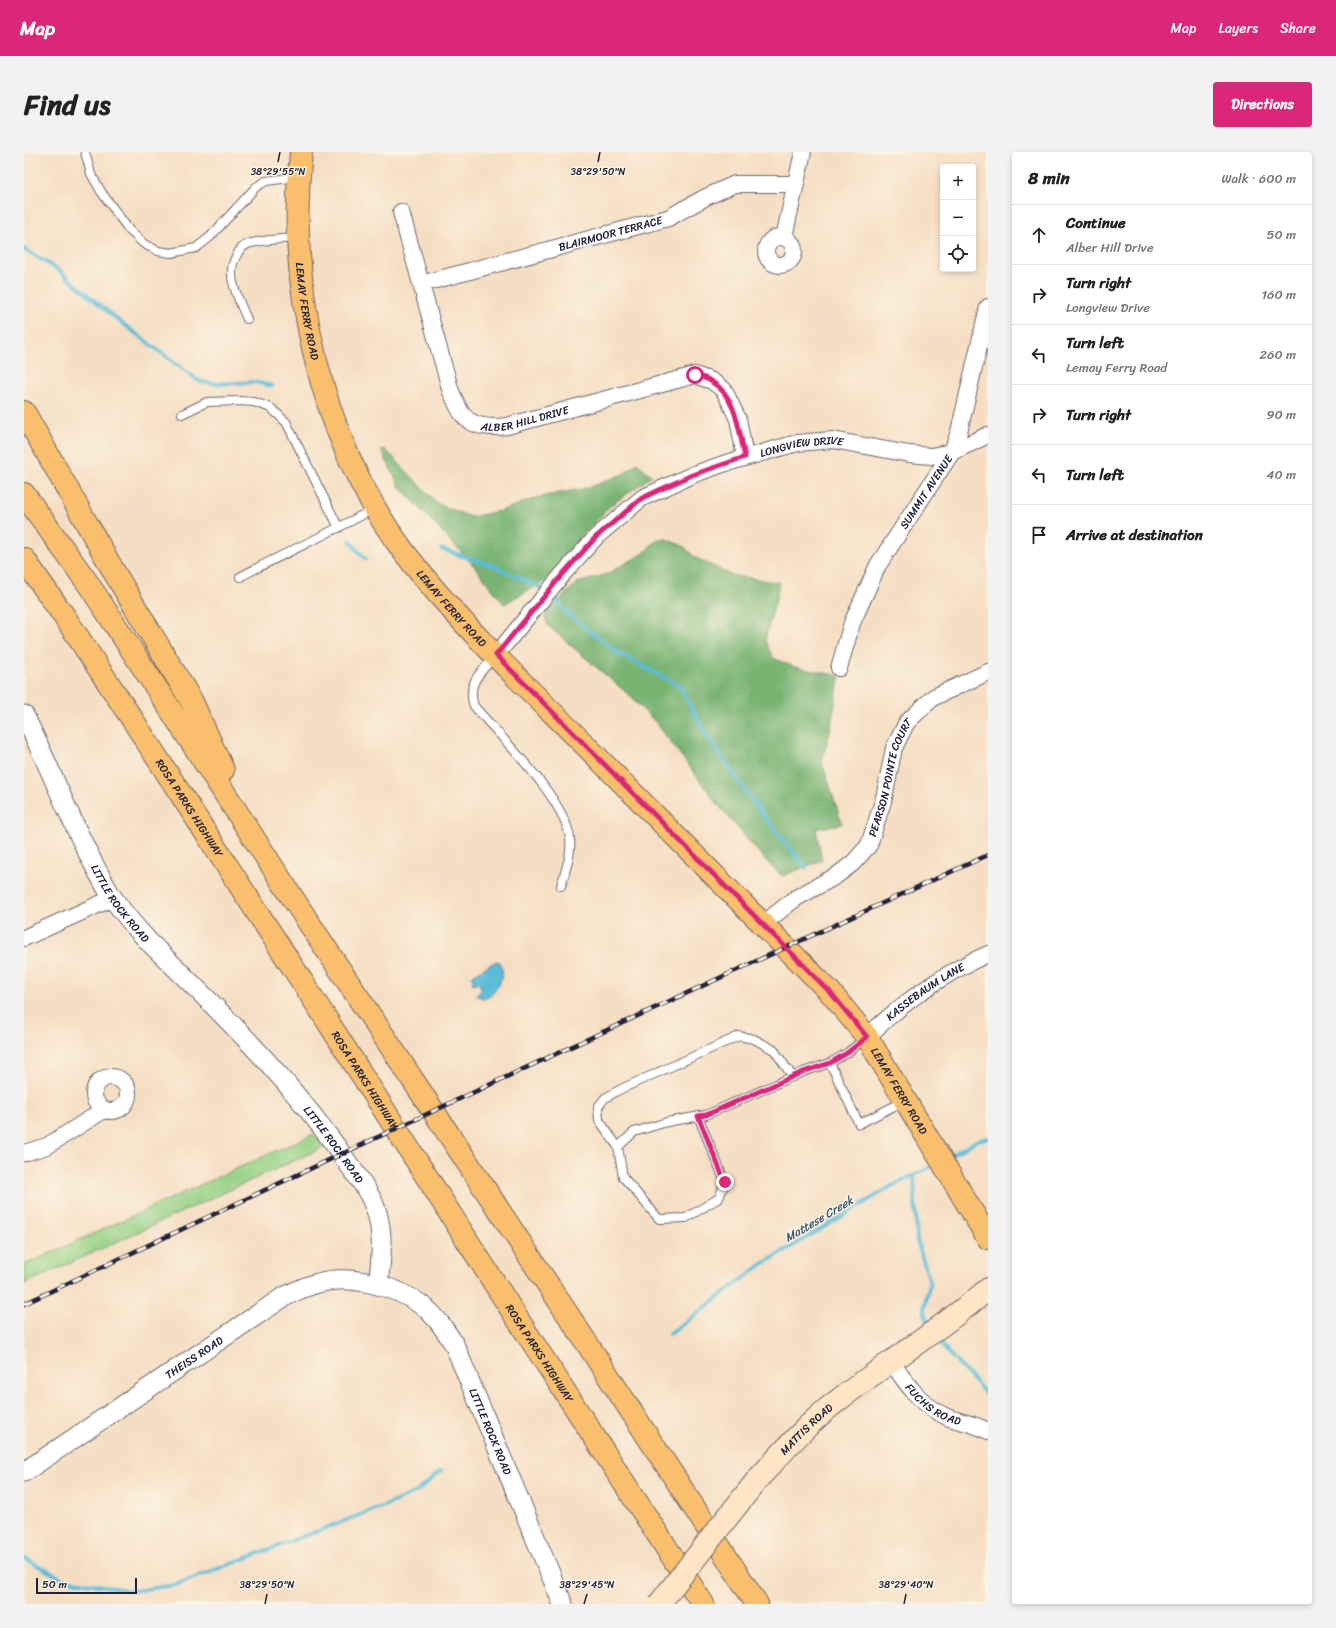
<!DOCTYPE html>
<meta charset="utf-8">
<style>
:root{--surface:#fff;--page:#f2f2f2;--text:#222;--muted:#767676;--line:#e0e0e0;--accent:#db2777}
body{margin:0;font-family:Sriracha,sans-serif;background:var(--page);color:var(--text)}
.controls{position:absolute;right:12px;top:12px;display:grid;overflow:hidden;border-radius:4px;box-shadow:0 2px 6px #0003}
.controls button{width:36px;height:36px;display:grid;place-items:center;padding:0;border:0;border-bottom:1px solid var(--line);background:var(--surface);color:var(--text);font:20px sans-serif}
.scale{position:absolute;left:12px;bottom:10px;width:101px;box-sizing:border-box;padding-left:4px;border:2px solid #22223b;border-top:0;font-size:11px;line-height:14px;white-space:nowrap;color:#22223b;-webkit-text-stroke:3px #fcf5e5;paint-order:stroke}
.stop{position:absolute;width:12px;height:12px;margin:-9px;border:3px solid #db2777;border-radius:50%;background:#fff}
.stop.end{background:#db2777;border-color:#fff;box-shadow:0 1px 4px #0008}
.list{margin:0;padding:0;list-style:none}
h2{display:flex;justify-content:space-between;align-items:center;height:52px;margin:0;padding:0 16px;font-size:17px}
h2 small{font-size:13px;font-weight:400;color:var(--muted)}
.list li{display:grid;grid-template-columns:26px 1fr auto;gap:12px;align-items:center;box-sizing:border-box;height:60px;padding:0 16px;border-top:1px solid var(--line)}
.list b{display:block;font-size:15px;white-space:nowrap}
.list p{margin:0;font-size:13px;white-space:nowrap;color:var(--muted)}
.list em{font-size:13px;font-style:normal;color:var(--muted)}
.icon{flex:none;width:22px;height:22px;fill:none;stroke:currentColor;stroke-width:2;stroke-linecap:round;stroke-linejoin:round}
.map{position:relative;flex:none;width:964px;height:1452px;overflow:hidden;border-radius:4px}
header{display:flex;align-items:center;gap:24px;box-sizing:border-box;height:56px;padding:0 20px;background:var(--accent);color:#fff}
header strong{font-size:19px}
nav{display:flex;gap:22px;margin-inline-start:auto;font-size:14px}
.intro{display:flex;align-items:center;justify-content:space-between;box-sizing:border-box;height:96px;padding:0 24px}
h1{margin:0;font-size:28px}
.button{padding:10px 18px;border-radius:4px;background:var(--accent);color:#fff;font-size:14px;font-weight:700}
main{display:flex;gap:24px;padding:0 24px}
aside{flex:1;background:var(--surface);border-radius:4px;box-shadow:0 2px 6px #0003}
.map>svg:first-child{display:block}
</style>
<header>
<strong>Map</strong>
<nav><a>Map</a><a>Layers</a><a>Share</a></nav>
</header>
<div class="intro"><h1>Find us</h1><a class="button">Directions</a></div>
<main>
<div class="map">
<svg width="964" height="1452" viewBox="0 0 964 1452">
<rect width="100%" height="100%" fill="#fcf5e5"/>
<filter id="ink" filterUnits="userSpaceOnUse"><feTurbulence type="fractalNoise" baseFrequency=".025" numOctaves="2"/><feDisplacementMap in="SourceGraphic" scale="8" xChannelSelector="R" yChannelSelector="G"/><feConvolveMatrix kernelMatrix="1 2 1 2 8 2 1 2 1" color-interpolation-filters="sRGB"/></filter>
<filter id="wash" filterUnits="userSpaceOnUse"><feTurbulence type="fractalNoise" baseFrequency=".012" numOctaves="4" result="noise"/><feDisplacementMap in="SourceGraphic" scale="16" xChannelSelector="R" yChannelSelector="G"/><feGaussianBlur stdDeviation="0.9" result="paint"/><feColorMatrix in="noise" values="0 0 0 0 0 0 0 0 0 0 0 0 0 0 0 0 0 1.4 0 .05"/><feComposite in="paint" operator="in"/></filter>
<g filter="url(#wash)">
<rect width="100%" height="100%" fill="#f5dec3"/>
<path fill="#97d286" stroke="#5c7a60" d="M289 982 300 995 0 1132V1113Z"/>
<g fill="#79b473" stroke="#4e6b57">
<path d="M361 297 414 352 447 365 476 359 512 346 566 335 599 322 613 311 628 324 586 354 557 385 523 428 480 452 450 414 376 335 357 298Z"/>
<path d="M633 387H642L659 394 672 406 707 423 756 431 741 489 749 506 770 515 816 524 806 578 798 610 818 672 806 674 792 677 798 708 758 724 745 712 696 655 633 572 604 542 524 474 521 465 524 459 553 431 581 423 620 401Z"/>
</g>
<path fill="#5abcd9" stroke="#3e6f8a" d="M472 809 476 810C483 824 474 837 463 846H458L451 843 458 838 454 830 449 832 448 830 450 828 447 824Z"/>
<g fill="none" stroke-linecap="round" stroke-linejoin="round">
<g stroke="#5abcd9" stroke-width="4">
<path d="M0 97 33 117 94 168 176 230 193 232 231 230 248 234"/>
<path d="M326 388 334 399 342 407"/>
<path d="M417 397 470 414 517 436"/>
<path d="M531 445 543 461 594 501 656 534 679 578 713 627 736 659 782 716"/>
<path d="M924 1005 954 988 964 986"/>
<path d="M890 1024 893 1089 906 1130 900 1157 905 1175"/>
<path d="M646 1182 737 1113 868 1034 913 1012"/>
<path d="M912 1186 919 1195 964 1244"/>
<path d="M0 1406 39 1427 108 1439 151 1433 365 1352 392 1340 417 1319"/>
</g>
</g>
</g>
<g filter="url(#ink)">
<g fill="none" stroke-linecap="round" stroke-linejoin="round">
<g stroke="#6c646b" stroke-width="10">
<g id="service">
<path d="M61 0 67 22 78 41 105 78 120 92 134 99 147 101 172 96 186 85 232 35 242 29 274 25"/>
<path d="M223 167C215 148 200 122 213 103 215 98 219 94 224 92 234 88 260 87 273 86"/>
<path d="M158 262 183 250 216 249 230 250 247 256 262 270 315 376"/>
<path d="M216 425C260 401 307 381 351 356"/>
<path d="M471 504C457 520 442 531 450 554 477 586 540 645 546 686 548 703 541 719 537 734"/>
<path d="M843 885 823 901 806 911 835 972 880 949"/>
<path d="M674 964 701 1030 695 1046 662 1066 635 1067 599 1025 594 995 610 980 643 970 682 963 779 920 806 911"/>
<path d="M594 995 575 968 574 955 581 946 597 937 715 884 730 887 750 898 769 925"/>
</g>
</g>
<g stroke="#6c646b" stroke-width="18">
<g id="minor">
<path id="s1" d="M377 60 427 240C431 247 434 257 439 263 449 276 468 276 483 274L671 223 688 229 700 238 714 267 721 305"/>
<path d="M760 85 779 0"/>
<circle cx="756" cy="99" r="14"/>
<path id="s2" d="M397 132 644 66 682 45 711 32H771"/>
<path id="s3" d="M472 503 538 423 572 385 618 346 668 323 699 312 773 291 809 288 885 302 907 304 928 300 964 283"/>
<path id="s4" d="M815 516 828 471 854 413 928 300 935 280 964 155"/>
<path id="s5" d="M739 772 772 746 812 724 829 711 845 693 860 646 870 596 883 570 910 545 964 520"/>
<path d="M0 786 89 746"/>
<path id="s6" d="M843 885C879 850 918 822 964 802"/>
<circle cx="87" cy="942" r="17"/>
<path d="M0 1001 23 994 80 958"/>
<path id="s7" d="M867 1209C882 1232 898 1254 923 1265 937 1270 951 1272 964 1279"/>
</g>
</g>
<g stroke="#6c646b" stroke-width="21">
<g id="tertiary">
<path id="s8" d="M0 563C30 623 53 687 88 745 99 761 112 776 125 790 195 858 265 926 321 1007 333 1024 347 1041 353 1061 360 1085 357 1110 354 1133"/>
<path id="s9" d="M0 1320 258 1146C270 1140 281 1134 294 1131 326 1122 373 1134 399 1154 412 1164 421 1178 430 1192L539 1452"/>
</g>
</g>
<g stroke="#6c646b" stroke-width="24">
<g id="secondary">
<path id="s10" d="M733 1328C757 1302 780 1275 808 1253 859 1213 915 1179 964 1137"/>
</g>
</g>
<g stroke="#6c646b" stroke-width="24">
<g id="primary">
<path id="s11" d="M277 0C262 135 298 290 380 400 433 470 499 531 561 593 643 676 725 758 807 841L843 885 964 1086"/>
</g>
</g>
<g stroke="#6c646b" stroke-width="24">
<g id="motorway">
<path d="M0 260 93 425 168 550 199 618"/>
<path d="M0 342 65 433 107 497 281 765 562 1190 733 1452"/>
<path id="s12" d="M0 407 42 467 110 570 299 862 485 1154 679 1452"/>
</g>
</g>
<use href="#service" stroke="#fff" stroke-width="8"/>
<use href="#minor" stroke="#fff" stroke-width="16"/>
<use href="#tertiary" stroke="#fff" stroke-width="19"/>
<use href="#secondary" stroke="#fde5c5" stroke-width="22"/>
<use href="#primary" stroke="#f9bf6d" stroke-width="22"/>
<use href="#motorway" stroke="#f9bf6d" stroke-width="22"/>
<g stroke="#22223b" stroke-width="4.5">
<path id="rail" d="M0 1152C320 1000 641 850 964 703"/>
</g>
<use href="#rail" stroke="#fcf5e5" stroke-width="3" stroke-dasharray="9" stroke-linecap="butt"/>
<g stroke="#6c646b" stroke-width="24" stroke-linecap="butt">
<path id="secondary-bridge" d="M635 1452 733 1328"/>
</g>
<use href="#secondary-bridge" stroke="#fde5c5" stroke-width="22"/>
</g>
</g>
<g fill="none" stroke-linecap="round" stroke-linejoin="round" filter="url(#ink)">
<path stroke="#db2777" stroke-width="5" d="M671 223C676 225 683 226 688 230 713 245 715 280 721 305L668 323 618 346 572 385 538 423 472 503 807 841 843 885 823 901 806 911 779 920 682 963 674 964 701 1030"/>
</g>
<path fill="none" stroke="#22223b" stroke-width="1.5" d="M254 10 256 0M574 10 576 0M241 1452 243 1442M560 1452 563 1442M880 1452 882 1442"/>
<g text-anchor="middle" stroke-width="3" stroke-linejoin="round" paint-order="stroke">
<g font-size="11" fill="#22223b" stroke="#fcf5e5">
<text dy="4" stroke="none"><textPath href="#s2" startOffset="196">BLAIRMOOR TERRACE</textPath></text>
<text dy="4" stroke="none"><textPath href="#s11" startOffset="160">LEMAY FERRY ROAD</textPath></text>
<text dy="4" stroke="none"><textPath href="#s1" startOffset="279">ALBER HILL DRIVE</textPath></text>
<text dy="4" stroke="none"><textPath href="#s3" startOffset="384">LONGVIEW DRIVE</textPath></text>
<text dy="4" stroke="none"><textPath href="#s4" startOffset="198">SUMMIT AVENUE</textPath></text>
<text dy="4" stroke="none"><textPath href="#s11" startOffset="496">LEMAY FERRY ROAD</textPath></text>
<text dy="4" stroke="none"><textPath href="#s5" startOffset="204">PEARSON POINTE COURT</textPath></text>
<text dy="4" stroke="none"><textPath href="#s12" startOffset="299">ROSA PARKS HIGHWAY</textPath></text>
<text dy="4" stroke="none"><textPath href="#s8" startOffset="212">LITTLE ROCK ROAD</textPath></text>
<text dy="4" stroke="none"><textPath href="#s6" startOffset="74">KASSEBAUM LANE</textPath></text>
<text dy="4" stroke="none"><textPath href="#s12" startOffset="623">ROSA PARKS HIGHWAY</textPath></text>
<text dy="4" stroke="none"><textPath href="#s11" startOffset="1156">LEMAY FERRY ROAD</textPath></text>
<text dy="4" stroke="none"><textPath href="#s8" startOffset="535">LITTLE ROCK ROAD</textPath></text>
<text dy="4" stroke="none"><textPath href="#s12" startOffset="947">ROSA PARKS HIGHWAY</textPath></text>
<text dy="4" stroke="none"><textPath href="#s9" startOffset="205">THEISS ROAD</textPath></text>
<text dy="4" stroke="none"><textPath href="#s7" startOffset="62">FUCHS ROAD</textPath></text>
<text dy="4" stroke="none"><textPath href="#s10" startOffset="71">MATTIS ROAD</textPath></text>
<text dy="4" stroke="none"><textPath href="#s9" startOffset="605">LITTLE ROCK ROAD</textPath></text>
</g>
<g font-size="12" font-style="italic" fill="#365872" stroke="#fcf5e5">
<text transform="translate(795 1067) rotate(-31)" y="4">Mattese Creek</text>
</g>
</g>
<g font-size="10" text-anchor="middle" fill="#22223b" stroke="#fcf5e5" stroke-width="3" stroke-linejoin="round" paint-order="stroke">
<text x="254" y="23">38°29'55"N</text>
<text x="574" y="23">38°29'50"N</text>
<text x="243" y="1436">38°29'50"N</text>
<text x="563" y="1436">38°29'45"N</text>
<text x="882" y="1436">38°29'40"N</text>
</g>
</svg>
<div class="controls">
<button>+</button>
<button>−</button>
<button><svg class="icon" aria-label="locate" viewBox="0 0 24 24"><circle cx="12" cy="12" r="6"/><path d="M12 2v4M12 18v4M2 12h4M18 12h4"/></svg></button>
</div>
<div class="scale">50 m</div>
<div class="stop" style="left:671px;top:223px"></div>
<div class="stop end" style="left:701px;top:1030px"></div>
</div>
<aside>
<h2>8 min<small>Walk · 600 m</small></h2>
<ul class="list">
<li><svg class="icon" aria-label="ahead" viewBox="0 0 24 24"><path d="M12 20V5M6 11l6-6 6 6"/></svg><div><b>Continue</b><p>Alber Hill Drive</p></div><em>50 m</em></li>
<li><svg class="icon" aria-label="right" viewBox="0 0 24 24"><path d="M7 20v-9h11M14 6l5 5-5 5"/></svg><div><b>Turn right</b><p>Longview Drive</p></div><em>160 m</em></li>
<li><svg class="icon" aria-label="left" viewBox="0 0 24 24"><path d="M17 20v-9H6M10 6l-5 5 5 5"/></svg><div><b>Turn left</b><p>Lemay Ferry Road</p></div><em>260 m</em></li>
<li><svg class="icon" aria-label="right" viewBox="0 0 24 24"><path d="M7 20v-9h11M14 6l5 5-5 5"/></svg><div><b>Turn right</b></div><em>90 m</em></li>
<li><svg class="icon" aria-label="left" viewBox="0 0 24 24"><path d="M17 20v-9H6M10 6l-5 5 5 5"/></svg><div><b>Turn left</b></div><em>40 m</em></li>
<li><svg class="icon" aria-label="arrive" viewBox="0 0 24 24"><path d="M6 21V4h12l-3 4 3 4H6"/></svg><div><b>Arrive at destination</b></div></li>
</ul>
</aside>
</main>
